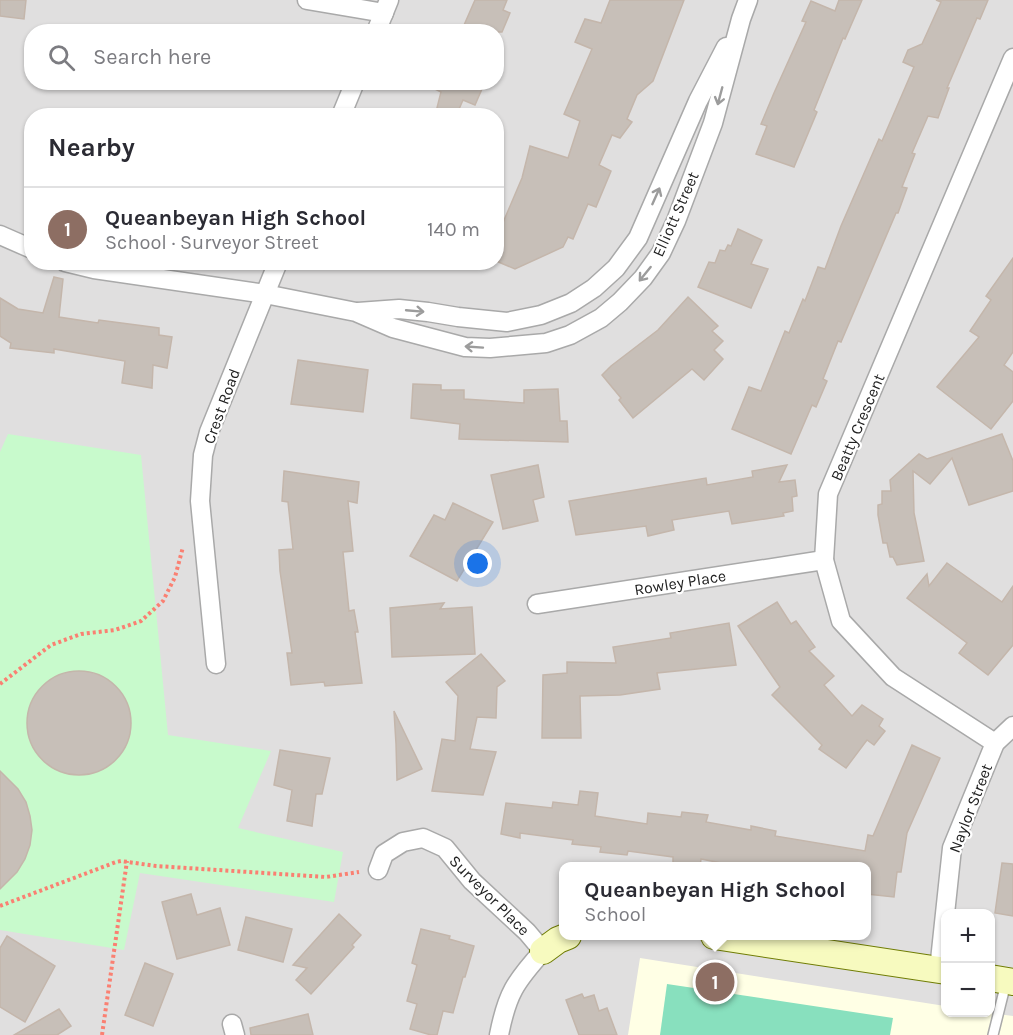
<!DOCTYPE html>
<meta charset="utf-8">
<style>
:root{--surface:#fff;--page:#f7f7f7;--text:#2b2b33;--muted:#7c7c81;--line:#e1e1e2;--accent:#111827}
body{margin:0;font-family:Karla,sans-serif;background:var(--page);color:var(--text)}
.controls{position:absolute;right:18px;bottom:18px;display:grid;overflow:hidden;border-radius:12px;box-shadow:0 2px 4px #0004}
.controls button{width:54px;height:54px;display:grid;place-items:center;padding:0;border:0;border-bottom:2px solid var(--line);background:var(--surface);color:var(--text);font:30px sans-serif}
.you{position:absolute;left:478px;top:564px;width:21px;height:21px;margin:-15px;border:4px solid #fff;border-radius:50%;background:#1a73e8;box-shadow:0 0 0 9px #1a73e833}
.badge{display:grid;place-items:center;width:39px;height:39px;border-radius:50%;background:var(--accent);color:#fff;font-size:20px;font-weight:700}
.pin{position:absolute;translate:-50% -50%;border:3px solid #fff;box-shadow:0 2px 6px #0006}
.popup{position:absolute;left:559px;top:862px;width:312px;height:78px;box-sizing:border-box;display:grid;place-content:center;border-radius:12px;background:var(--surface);filter:drop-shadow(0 2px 4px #0005);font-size:20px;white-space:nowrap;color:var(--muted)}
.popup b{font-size:22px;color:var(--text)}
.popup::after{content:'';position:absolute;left:50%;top:100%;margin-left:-12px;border:12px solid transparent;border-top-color:var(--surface)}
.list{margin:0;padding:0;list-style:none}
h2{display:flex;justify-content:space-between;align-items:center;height:78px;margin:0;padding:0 24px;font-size:26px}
h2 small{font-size:20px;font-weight:400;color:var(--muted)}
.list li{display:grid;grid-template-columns:39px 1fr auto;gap:18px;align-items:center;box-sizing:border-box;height:84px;padding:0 24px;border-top:2px solid var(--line)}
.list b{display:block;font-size:22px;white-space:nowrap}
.list p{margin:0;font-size:20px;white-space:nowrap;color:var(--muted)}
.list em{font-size:20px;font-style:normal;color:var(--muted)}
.icon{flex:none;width:33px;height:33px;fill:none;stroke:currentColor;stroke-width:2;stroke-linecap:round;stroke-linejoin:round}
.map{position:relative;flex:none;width:1013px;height:1035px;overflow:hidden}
.search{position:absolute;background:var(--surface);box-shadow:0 2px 4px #0004;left:24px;top:24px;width:480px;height:66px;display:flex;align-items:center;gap:15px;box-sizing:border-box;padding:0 21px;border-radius:24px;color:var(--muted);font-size:22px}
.panel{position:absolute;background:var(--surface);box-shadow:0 2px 4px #0004;left:24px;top:108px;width:480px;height:162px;border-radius:24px}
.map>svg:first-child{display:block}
</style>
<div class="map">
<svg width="1013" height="1035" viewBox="0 0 1013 1035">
<rect width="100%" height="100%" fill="#f2efe9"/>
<path fill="#e0dfdf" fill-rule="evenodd" d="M0 0H1013V1035H0ZM32 32H496V82H32ZM32 116H496V262H32ZM564 866H867V936H564ZM946 914H990V1012H946Z"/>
<path fill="#ffffe5" d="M640 958 945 1006 946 1012 990 1013 1013 1016V1035H628Z"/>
<path fill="#c8facc" d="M8 434 141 455 168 735 271 751 238 828 343 852 334 902 140 873 124 950 0 930V452Z"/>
<path fill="#88e0be" d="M667 984 893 1018 890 1035H660Z"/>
<g fill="#c7bfb8" stroke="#c4b6ab" stroke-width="1.5">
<path d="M0 0H26L24 19 0 16Z"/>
<path d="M475 0H507L503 10 510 13 502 32H461Z"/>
<path d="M610 0H684L653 81 637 95 627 119 632 122 620 138 612 135 599 165 611 171 596 207 588 204 573 239 568 237 563 247 515 269 496 261V239L522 178 530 146 568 158 580 121 564 114 592 49 575 42 585 19 601 23Z"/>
<path d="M839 0H862L845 39 843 38 814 110 817 112 794 167 756 154 767 126 761 124 774 93 806 22 802 21 811 1 835 11Z"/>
<path d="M936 0H988L980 19 977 18 947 88H949L938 118 928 116 912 153 915 154 902 187 907 188 898 213H896L841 342 838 341 823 379 827 381 816 407 812 405 791 454 732 429 749 387 761 391 785 331 789 333 803 299 805 301 818 267 825 269 841 226 879 139 882 141 914 67 903 62 908 50 922 44 941 2Z"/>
<path d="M421 82H485L475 105 463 100 456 116H451L437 108 441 92Z"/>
<path d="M738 229 762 240 751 264 768 269 751 308 698 287 709 262 715 263 720 250 725 251 728 245 731 246Z"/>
<path d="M1013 258V352L1004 365 1013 372V401L991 429 937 387 979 337 970 331 991 300 986 296Z"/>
<path d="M54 277 63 279 59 317 98 323 99 320 159 328V335L172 337 167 368 153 365 152 388 122 383 125 361 54 349V353L10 348 11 343 0 336V298L18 309 43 313Z"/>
<path d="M688 297 718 326 712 331 723 341 714 350 723 359 704 380 692 369 633 418 619 400 621 398 602 375 611 366 658 330Z"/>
<path d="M298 360 368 370 363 412 291 404Z"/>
<path d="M413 384 441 385V390H464V399L524 403V390L558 389 560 421H567L568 442 459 439 460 424 411 418Z"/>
<path d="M1002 434 1013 461V491L969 505 952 458 930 484 913 471 914 513 924 561 897 565 893 557H890L887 543H883L878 515V505L882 504V491H891L890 480 919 454 927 459Z"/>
<path d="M538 465 544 497 533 500 538 521 503 529 491 475Z"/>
<path d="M787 465 779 482 795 480 797 496 792 497 793 511 783 513 784 516 732 524 729 511 672 520 674 530 648 536 646 526 576 535 569 501 706 478 707 485 753 477 752 471Z"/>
<path d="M284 471 359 482 357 503 348 501 353 551 343 552 349 611 354 610 358 632H355L362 683 325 686 324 682 291 685 287 653H292L280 571 279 550 293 549 288 502 282 501Z"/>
<path d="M453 503 493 522 457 581 410 556 434 515 445 520Z"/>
<path d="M947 563 1002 602 1013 586V645L988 675 959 653 967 643 907 598 927 574 929 586Z"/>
<path d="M777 602 791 624 796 621 815 647 809 651 834 676 824 685 852 716 862 705 883 719 879 726 885 731 874 745 867 740 846 768 819 749 822 745 772 695 780 687 738 626Z"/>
<path d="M444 603 440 609 472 607 475 654 392 657 390 608Z"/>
<path d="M729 623 736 665 657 673 660 689 620 695 580 696 581 738H542L543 675 567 673V662L616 663 613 647 671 638 670 633Z"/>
<path d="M481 654 505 681 497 687 496 718 477 717 470 749 496 752 483 795 432 791 442 739 455 741 458 696 446 682Z"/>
<circle cx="79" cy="723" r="52"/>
<path d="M394 711 422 769 397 780 396 744Z"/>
<path d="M912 745 940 758 907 833 901 872H897L894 897 867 894V867H741L701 859 700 867H695L673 863V857L628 851 627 855 600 852 601 847 572 844 573 840 520 833V838L501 834 506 803 552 808 553 802 578 805 580 791 598 793 595 816 647 824 648 813 681 817 682 812 708 815 706 822 751 830V826L776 831 775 836 865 851 868 835 873 836Z"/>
<path d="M280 750 330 758 322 794H316L312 826 287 821 292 790 274 785Z"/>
<path d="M0 771 18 789 26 802 30 816 32 830 30 845 25 859 17 872 0 889Z"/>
<path d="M1002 863 1013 864V916L995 913Z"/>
<path d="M191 894 197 915 220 908 230 945 177 959 162 902Z"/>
<path d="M339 914 361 935 352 945 354 947 311 994 296 980 307 968 293 965Z"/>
<path d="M246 917 292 929 283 962 238 950Z"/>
<path d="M421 929 450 936 449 939 474 946 465 977H463L453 1013 443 1011 437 1035H431L410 1029 417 1004 407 1001 417 965 412 963Z"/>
<path d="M7 936 55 966 25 1022 0 1007V948Z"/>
<path d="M145 963 173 974 153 1026 125 1015Z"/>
<path d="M582 994 584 998 594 995 599 1011 607 1008 617 1035H579L566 1000Z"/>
<path d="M59 1009 71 1026 57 1035H14Z"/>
<path d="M308 1014 313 1035H251L250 1028Z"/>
</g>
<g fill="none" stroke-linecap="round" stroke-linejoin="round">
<g stroke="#a9a9a9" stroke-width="12">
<path id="lane" d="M993 1035 1006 983"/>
</g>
<g stroke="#a9a9a9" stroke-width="21">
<g id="street">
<path d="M307 0 384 13"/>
<path d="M376 32 389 0"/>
<path d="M341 116 355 82"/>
<path d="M0 235 32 249"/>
<path d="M65 262 94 269 265 294 356 312 393 328 465 347 490 348 546 343 570 335 601 318 620 302 643 278 661 253 676 221 713 123 741 19 748 0"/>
<path d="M358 312 399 309 428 312 458 317 507 322 541 315 571 303 594 288 616 268 638 238 698 101 726 47"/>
<path d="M537 604 824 560"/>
<path d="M216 664 200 501 203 455 209 432 278 262"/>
<path d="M995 743 893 677 841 621 824 560 828 494 1013 58"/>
<path d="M378 870 384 854 403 842 423 838 445 848 472 881 527 932 543 951C515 982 507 994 499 1035"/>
<path d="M939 970 952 848 995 743 1013 726"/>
<path d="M232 1024 235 1035"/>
</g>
</g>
<g stroke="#707d05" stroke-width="28">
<g id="secondary">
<path d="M714 936 946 971"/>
<path d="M543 951 558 940 568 936"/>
<path d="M990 978 1013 982"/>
</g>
</g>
<g stroke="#fa8072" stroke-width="4" stroke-dasharray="3 3" stroke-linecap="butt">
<path d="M0 684 51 645 81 634 115 630 141 621 163 601 175 577 183 547"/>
<path d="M0 906 116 862 121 861 156 866 326 877 359 872"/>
<path d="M102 1035 127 861"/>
</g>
<use href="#lane" stroke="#fff" stroke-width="9"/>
<use href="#street" stroke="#fff" stroke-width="18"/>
<use href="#secondary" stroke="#f7fabf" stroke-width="26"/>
</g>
<defs><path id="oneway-shaft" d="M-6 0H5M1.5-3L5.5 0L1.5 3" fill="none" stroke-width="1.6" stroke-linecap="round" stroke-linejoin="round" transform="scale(1.5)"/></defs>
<g stroke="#9c9c9c">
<use href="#oneway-shaft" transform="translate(720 96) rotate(105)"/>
<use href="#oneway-shaft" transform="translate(656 196) rotate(-66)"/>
<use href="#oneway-shaft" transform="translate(645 274) rotate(129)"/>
<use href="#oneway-shaft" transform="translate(415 311) rotate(5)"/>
<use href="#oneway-shaft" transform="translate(474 347) rotate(-176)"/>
</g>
<g text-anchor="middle" stroke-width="4.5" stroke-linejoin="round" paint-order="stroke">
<g font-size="16" fill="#222" stroke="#fff">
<text transform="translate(675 214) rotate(-66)" y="6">Elliott Street</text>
<text transform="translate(221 406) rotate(-70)" y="6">Crest Road</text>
<text transform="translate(857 427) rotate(-67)" y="6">Beatty Crescent</text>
<text transform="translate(680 582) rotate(-9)" y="6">Rowley Place</text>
<text transform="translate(970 808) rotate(-69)" y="6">Naylor Street</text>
<text transform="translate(490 895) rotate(45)" y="6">Surveyor Place</text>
</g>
</g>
</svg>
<div class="controls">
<button>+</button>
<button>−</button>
</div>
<div class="you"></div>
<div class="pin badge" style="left:715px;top:982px;background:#8d6e63">1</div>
<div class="popup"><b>Queanbeyan High School</b>School</div>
<div class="search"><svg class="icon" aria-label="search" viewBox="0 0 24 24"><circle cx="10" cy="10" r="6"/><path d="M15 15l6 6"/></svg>Search here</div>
<section class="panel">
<h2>Nearby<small></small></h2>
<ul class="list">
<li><span class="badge" style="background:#8d6e63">1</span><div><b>Queanbeyan High School</b><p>School · Surveyor Street</p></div><em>140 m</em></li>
</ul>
</section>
</div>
